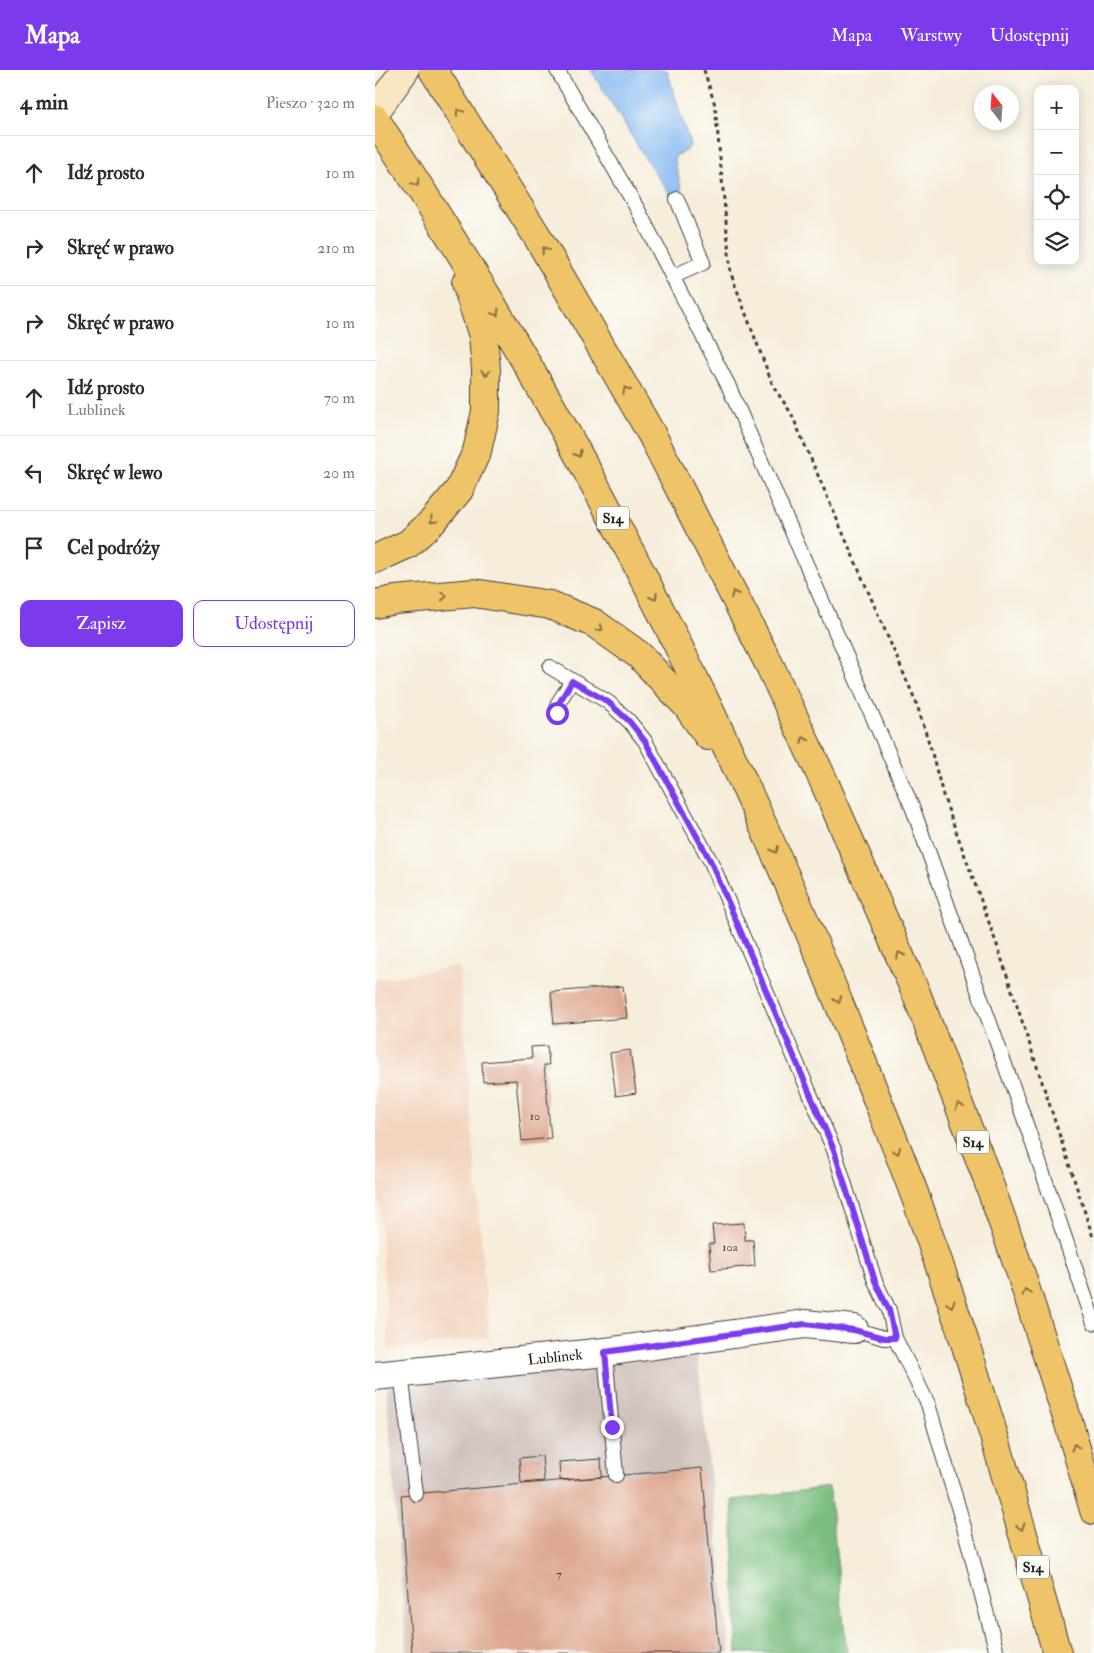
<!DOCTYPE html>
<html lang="pl">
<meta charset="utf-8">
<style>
:root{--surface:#fff;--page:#f7f7f7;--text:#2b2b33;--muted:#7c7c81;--line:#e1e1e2;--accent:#7c3aed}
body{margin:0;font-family:"IM FELL Double Pica",serif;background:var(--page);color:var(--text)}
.controls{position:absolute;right:15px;top:15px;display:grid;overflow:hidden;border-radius:10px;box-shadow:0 2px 12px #0003}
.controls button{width:45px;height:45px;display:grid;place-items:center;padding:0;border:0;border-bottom:1px solid var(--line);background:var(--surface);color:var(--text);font:25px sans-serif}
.compass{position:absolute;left:599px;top:15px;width:45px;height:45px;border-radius:50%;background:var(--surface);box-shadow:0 2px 12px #0003;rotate:343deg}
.stop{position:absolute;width:15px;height:15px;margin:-11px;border:4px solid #7c3aed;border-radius:50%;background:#fff}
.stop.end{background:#7c3aed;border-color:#fff;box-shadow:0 1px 5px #0008}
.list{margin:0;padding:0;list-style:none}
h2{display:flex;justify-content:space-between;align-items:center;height:65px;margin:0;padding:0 20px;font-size:21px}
h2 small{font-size:16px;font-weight:400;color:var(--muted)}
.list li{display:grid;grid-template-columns:32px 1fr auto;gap:15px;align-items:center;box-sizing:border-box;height:75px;padding:0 20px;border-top:1px solid var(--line)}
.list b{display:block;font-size:19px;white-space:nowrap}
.list p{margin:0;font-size:16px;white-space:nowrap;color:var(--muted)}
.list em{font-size:16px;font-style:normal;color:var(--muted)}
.actions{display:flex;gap:10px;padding:15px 20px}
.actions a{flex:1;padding:11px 0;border:1px solid var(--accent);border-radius:10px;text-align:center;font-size:18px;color:var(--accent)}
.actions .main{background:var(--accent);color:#fff}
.icon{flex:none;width:28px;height:28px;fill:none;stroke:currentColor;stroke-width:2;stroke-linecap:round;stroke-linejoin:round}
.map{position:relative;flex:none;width:719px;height:1583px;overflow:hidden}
header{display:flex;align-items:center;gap:30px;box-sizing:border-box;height:70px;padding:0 25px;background:var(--accent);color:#fff}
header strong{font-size:24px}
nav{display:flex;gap:28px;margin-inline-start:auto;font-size:18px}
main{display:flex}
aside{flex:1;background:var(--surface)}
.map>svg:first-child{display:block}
</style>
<header>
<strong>Mapa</strong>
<nav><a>Mapa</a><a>Warstwy</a><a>Udostępnij</a></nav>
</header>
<main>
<aside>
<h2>4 min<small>Pieszo · 320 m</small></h2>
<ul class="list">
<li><svg class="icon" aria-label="ahead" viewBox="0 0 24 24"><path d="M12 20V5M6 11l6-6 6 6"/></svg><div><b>Idź prosto</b></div><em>10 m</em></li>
<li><svg class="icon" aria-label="right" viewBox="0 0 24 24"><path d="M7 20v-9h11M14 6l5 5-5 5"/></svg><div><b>Skręć w prawo</b></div><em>210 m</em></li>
<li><svg class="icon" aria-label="right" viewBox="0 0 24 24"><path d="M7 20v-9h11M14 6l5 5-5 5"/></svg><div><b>Skręć w prawo</b></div><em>10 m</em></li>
<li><svg class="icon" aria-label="ahead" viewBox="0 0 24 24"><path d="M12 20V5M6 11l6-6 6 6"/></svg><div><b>Idź prosto</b><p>Lublinek</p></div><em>70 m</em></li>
<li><svg class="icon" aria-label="left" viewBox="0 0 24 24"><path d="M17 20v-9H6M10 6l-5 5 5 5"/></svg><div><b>Skręć w lewo</b></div><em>20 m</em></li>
<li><svg class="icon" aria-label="arrive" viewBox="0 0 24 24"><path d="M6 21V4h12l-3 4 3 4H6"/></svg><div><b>Cel podróży</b></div></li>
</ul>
<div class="actions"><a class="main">Zapisz</a><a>Udostępnij</a></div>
</aside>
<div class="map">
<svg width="719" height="1583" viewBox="0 0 719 1583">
<rect width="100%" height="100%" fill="#fdfcf7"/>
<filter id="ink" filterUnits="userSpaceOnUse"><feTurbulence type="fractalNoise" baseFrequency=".02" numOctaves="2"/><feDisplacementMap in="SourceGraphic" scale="10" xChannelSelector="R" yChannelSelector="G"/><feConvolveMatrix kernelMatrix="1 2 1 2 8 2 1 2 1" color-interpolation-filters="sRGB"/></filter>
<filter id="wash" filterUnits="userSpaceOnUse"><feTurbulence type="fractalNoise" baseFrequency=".0096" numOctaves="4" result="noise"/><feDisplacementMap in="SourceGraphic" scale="20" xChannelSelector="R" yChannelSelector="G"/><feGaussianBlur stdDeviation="1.12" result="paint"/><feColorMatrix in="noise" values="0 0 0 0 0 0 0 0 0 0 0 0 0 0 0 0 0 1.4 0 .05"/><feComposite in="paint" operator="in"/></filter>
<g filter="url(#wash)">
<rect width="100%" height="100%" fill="#f6edda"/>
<path fill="#f3d4bf" d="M84 896 114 1267 14 1281 0 1073V910Z"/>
<path fill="#cfc0bb" d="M322 1284 355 1583H32L11 1316Z"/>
<path fill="#78bc7f" stroke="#4a6c4e" d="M454 1417 472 1583H362L357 1430Z"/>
<path fill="#84b8f2" stroke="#506a87" d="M216 0H292L315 75 312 80 299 87 307 122 297 127 272 91Z"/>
<g id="blocks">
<g fill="#dea993">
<path d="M248 916 252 948 179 954 176 922Z"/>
<path d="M172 976 174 995H169L176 1068 147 1071 141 1010 108 1012 107 992 157 988 156 977Z"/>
<path d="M255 980 261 1023 241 1026 235 983Z"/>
<path d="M369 1153 370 1170H378L380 1196 336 1200 334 1174H339L337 1155Z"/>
<path d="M167 1386 169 1411 146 1413 144 1388Z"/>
<path d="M226 1389 227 1407 185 1410 184 1392Z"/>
<path d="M327 1398 344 1583H37L26 1425Z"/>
</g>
</g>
</g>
<g filter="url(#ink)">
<use href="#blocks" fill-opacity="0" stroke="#3d3b38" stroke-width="1"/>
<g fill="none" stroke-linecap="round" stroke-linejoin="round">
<g stroke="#3d3b38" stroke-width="16">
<g id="lane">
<path d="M182 0 263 140 353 315 538 739 649 1048 719 1253"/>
<path d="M297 207 328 193 302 129"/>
<path d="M175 597 233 632 254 651 270 671 336 792 459 1080 500 1211 514 1240 520 1268 553 1334 589 1457 622 1583"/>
<path d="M182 643 183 633 197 611"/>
<path d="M479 1259 509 1268H520"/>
<path d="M230 1282 241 1405"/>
<path d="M26 1303 41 1424"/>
</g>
</g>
<g stroke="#3d3b38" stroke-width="30">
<path id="street" d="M0 1306 230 1282 430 1254 479 1259"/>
</g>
<g stroke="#3d3b38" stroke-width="30">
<path id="secondary" d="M0 42 30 0"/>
</g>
<g stroke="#3d3b38" stroke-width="30">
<g id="highway">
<path d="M58 0 162 166 276 363 395 596 450 714 541 923 611 1105 646 1204 694 1354 719 1440"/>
<path d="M0 49C197 346 359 664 489 996 509 1048 532 1100 550 1154 600 1295 641 1439 682 1583"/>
<path d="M0 489 33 474 58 451 84 420 102 381 111 341V299L108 266 91 213"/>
<path d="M0 534 20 530 99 523 175 535 219 553 264 585 312 636 333 666"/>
</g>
</g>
<path stroke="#3d3b38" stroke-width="3" stroke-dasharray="4 4" stroke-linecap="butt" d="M329 0 340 35 356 204 398 316 416 343 541 632 555 676 568 725 622 875 719 1170"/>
<use href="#lane" stroke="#fff" stroke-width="14"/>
<use href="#street" stroke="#fff" stroke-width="28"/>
<use href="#secondary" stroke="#f9e7c3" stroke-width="28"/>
<use href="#highway" stroke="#efc469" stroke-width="28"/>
</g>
<defs><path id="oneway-chevron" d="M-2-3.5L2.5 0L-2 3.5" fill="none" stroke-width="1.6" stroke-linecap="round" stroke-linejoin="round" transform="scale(1.25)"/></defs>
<g stroke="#867042">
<use href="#oneway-chevron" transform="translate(84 42) rotate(-122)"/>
<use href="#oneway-chevron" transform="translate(41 113) rotate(58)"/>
<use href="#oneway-chevron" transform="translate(170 180) rotate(-120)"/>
<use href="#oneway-chevron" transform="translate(121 243) rotate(59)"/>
<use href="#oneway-chevron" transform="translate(111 303) rotate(88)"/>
<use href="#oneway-chevron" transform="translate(251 320) rotate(-120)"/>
<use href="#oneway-chevron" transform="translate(203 384) rotate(61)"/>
<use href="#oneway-chevron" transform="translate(58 450) rotate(134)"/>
<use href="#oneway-chevron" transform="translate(359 524) rotate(-117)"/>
<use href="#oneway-chevron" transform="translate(69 526) rotate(-5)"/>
<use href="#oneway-chevron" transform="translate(279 527) rotate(63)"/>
<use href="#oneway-chevron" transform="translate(225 558) rotate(34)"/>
<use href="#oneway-chevron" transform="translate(429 670) rotate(-115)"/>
<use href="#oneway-chevron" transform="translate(400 780) rotate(66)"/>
<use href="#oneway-chevron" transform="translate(525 885) rotate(-114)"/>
<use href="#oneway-chevron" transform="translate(463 930) rotate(69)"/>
<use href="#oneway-chevron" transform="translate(584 1036) rotate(-111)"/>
<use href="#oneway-chevron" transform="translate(522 1081) rotate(69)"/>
<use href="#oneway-chevron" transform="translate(651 1222) rotate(-108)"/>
<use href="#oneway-chevron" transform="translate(576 1234) rotate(72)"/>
<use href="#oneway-chevron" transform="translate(700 1377) rotate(-106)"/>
<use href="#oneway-chevron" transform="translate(646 1457) rotate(74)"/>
</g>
</g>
<g fill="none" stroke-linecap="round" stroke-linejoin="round" filter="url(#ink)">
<path stroke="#7c3aed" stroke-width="6" d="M182 643 184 633 197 611 233 632 254 651 270 671 336 792 459 1080 500 1211 514 1240 520 1268H509L479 1260 430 1254 230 1282 237 1357"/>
</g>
<g text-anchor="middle" stroke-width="4" stroke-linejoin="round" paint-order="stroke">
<g font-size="12" fill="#4c3f3a">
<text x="160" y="1050">10</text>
<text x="355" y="1181">10a</text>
<text x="184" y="1508">7</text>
</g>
<g fill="#fdfcf7" stroke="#605f5e" stroke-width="1">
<rect x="222" y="436.5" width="32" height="23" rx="4"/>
<rect x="582" y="1060.5" width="32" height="23" rx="4"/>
<rect x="642" y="1485.5" width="32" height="23" rx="4"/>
</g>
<g font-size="14" font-weight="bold" fill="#1c1c1c">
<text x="238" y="453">S14</text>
<text x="598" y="1077">S14</text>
<text x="658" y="1502">S14</text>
</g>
<g font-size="15" fill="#1c1c1c" stroke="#fdfcf7">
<text transform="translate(180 1287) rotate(-6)" y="5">Lublinek</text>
</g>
</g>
</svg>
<div class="controls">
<button>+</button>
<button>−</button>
<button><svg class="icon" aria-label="locate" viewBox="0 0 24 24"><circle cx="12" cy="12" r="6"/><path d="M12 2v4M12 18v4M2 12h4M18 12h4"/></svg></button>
<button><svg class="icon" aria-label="layers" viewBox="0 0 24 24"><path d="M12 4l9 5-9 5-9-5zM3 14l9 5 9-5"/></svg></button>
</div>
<svg class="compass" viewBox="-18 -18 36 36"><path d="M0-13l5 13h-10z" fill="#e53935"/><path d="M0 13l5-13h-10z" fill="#7c7c81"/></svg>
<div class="stop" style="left:182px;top:643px"></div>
<div class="stop end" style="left:237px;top:1357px"></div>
</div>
</main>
